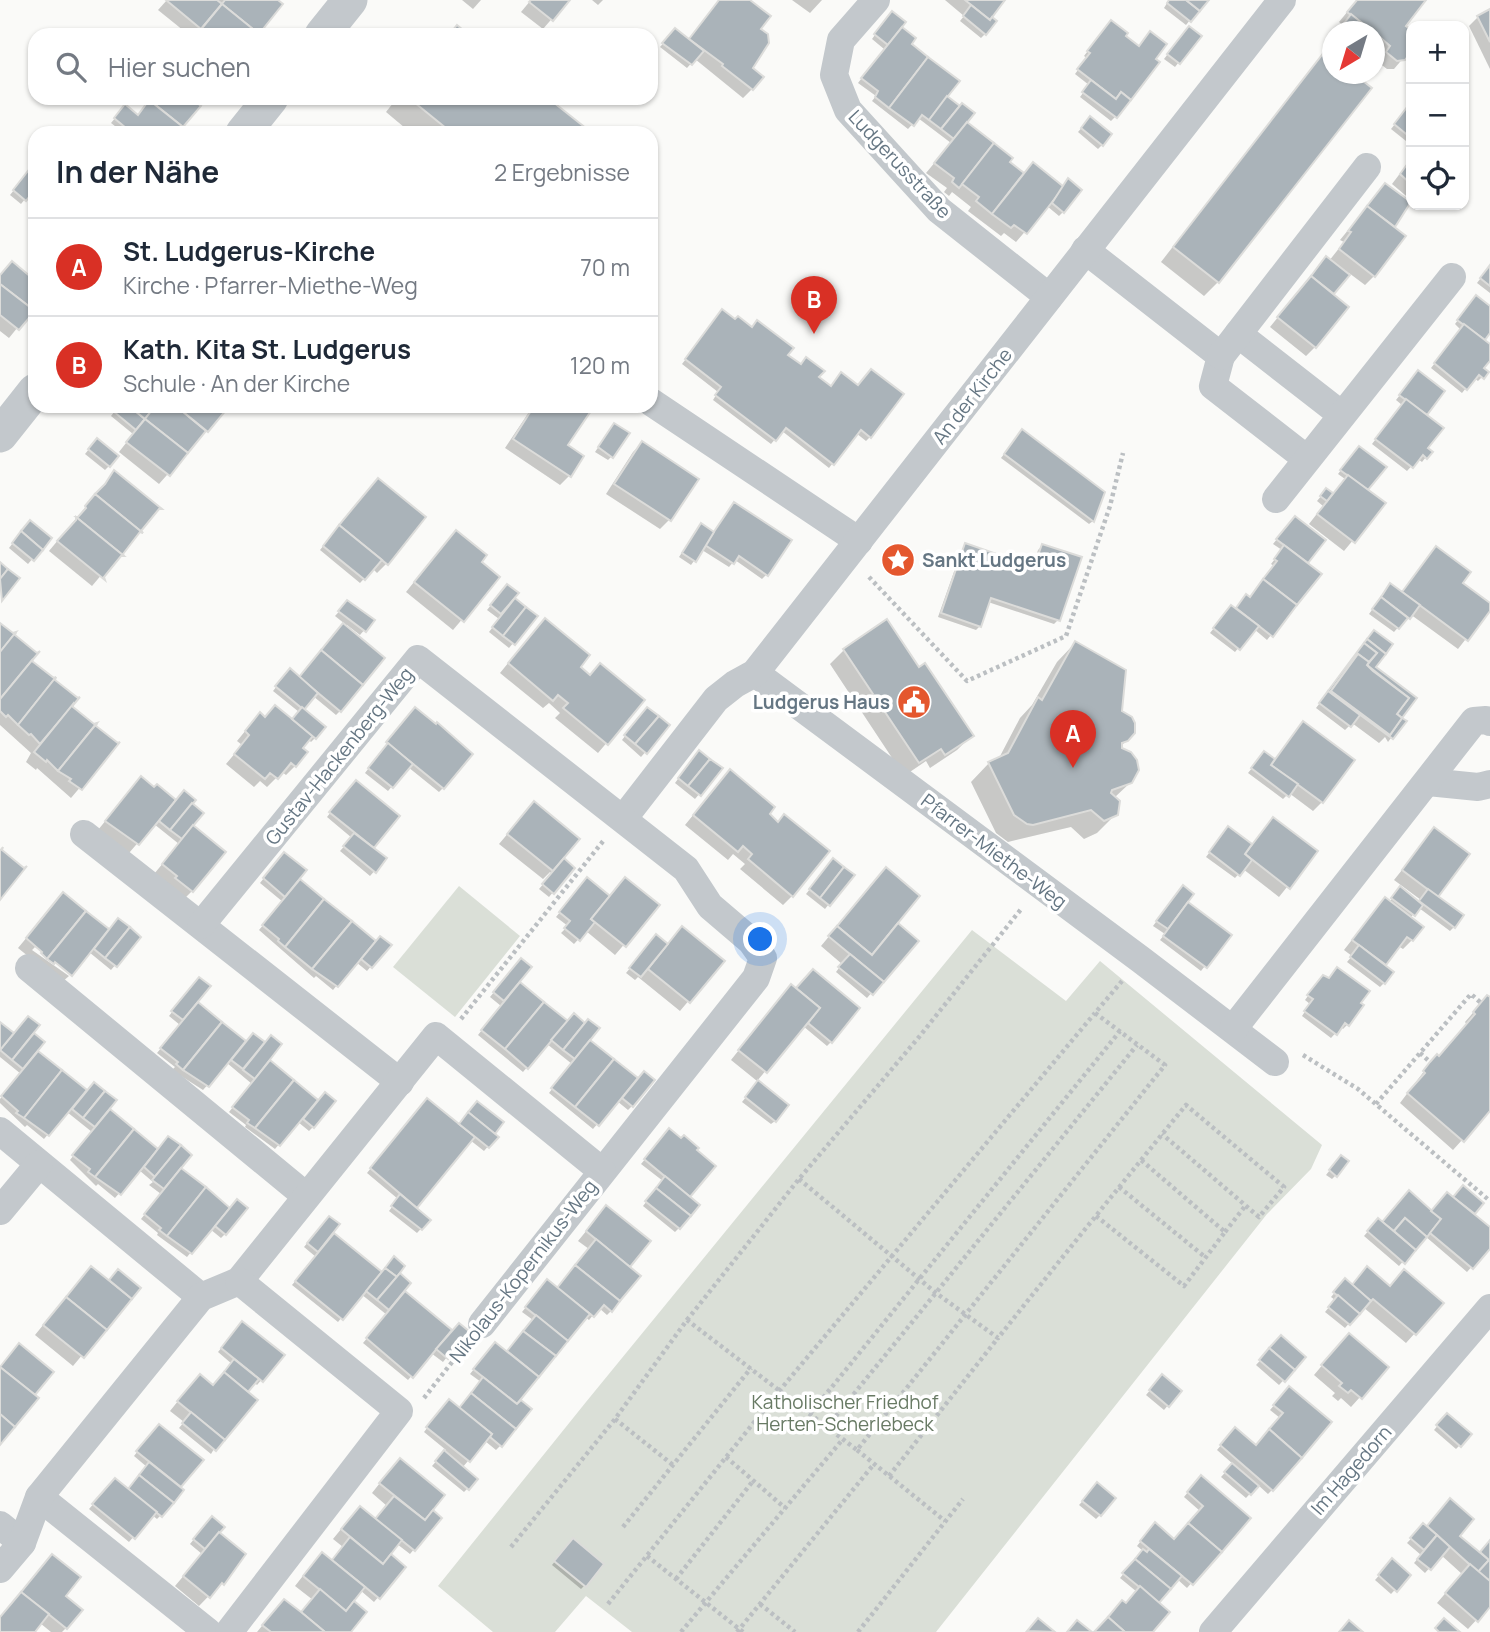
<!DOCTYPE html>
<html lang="de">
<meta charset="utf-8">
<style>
:root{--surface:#fff;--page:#f2f2f3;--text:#1f2937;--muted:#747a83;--line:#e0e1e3;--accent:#d93025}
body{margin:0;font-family:Manrope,sans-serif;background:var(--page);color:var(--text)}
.controls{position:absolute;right:21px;top:21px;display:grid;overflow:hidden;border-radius:14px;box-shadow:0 2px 5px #0004}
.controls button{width:63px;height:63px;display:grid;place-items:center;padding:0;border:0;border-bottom:2px solid var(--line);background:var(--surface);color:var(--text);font:35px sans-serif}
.compass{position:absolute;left:1322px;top:21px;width:63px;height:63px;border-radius:50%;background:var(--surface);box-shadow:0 2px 5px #0004;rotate:218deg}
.you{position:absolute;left:761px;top:940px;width:24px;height:24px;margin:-18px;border:5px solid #fff;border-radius:50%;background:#1a73e8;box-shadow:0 0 0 10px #1a73e833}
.badge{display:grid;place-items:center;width:46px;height:46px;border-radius:50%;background:var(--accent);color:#fff;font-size:23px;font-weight:700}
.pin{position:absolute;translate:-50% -58px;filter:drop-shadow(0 2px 4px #0008)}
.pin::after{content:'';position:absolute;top:37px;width:24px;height:21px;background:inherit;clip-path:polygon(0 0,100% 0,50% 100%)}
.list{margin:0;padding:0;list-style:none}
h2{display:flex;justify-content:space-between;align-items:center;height:91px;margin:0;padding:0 28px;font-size:30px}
h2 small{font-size:23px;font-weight:400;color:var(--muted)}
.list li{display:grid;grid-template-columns:46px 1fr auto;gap:21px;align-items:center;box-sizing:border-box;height:98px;padding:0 28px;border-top:2px solid var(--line)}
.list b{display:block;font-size:26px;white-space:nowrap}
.list p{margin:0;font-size:23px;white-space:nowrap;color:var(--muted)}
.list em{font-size:23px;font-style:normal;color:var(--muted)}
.icon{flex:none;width:38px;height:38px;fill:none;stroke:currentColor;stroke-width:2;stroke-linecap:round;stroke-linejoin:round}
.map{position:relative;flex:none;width:1490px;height:1632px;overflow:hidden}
.search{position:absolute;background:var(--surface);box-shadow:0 2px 5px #0004;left:28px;top:28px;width:630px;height:77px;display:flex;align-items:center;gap:18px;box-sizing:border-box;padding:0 24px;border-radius:21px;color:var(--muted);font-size:26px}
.panel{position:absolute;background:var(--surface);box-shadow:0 2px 5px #0004;left:28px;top:126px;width:630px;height:287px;border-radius:21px}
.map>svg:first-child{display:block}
</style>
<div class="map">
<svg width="1490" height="1632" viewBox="0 0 1490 1632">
<rect width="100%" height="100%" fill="#fafaf8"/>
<g fill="#dadfd7">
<path d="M459 886 520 936 455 1017 393 967Z"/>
<path d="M972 930 1066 1001 1100 961 1322 1145 1311 1169 1267 1214 936 1632H632L586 1596 555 1632H493L438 1586 586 1402Z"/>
</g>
<g fill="#0003">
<path d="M167 0H275L256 35H189L158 10Z"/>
<path d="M462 0H481L473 9Z"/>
<path d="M531 0H568L543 29 521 12Z"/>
<path d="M592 0H603L598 5Z"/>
<path d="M719 0H747L759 29 751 69 752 89 743 98 695 59 687 68 660 47 675 30 688 40Z"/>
<path d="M792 0H822L810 13Z"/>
<path d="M945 0H1003L985 23V34L981 38 960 21 964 16Z"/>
<path d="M1169 0H1206L1186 25 1164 8Z"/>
<path d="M1357 0H1424L1404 26 1411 32V49L1394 69H1387L1378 62 1383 56 1374 50V32H1339L1343 25 1339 22Z"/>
<path d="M1490 11V69L1469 26 1478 17Z"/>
<path d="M888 17 900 27 965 123 1023 174 1033 164 1063 212 1059 216 1047 206 1016 242 1004 233 1001 236 968 211 971 207 952 192 949 196 944 192 947 188 926 173 951 143 918 118 908 129 872 101 876 96 858 83 884 49 872 39Z"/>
<path d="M1107 26 1124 36 1115 117 1111 121 1080 97 1089 85 1075 74 1087 58 1084 56Z"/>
<path d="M1185 32 1199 36 1175 67 1164 59Z"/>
<path d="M1326 54 1332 59V74H1351L1369 88 1218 282 1204 296 1161 262 1312 68Z"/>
<path d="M138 98H188L198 106 176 133H124L111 123 121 111 137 117 147 105Z"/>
<path d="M397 98H545L589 133H411L386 112Z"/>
<path d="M1411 104V145L1391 129Z"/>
<path d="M1086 123 1102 145 1098 149 1078 132Z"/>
<path d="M1411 159V200L1392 184Z"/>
<path d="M35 164V187L21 204 10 195Z"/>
<path d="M1385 185 1410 204 1392 227 1374 276 1365 285 1349 273 1331 294 1315 347 1306 356 1270 327 1322 263 1329 261 1344 242 1340 240Z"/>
<path d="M1418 205H1429L1424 210Z"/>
<path d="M1490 266V293L1477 283Z"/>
<path d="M35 274V306L9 338 0 331V276L31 278Z"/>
<path d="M1472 301 1490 308V331L1483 340 1490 346V358L1482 369V377L1478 381 1474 378 1462 393 1431 368 1461 330 1455 324Z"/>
<path d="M719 316 786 355 830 387H858L870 437 866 441 856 433 829 468 782 431 771 444 713 400 718 392 682 364Z"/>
<path d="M1414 377 1424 416 1426 449 1430 452 1422 462 1418 459 1407 471 1372 444 1402 405 1396 400Z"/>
<path d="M119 406H149L153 409 156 406H228L159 484 119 452 133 434 111 416Z"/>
<path d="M533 406H586L565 446 569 476 560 485 505 448Z"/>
<path d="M611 429 612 456 608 460 595 452Z"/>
<path d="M1018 436 1093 521 1089 524 1001 458Z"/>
<path d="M642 443 697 479 669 520 660 529 606 494 633 452Z"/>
<path d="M93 444 109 466 105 470 85 454Z"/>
<path d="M1355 452 1366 490 1383 504 1344 551 1309 524 1323 506 1317 501 1322 495 1326 491 1332 495 1345 479 1338 474Z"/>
<path d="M114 473 158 508 92 586 49 551Z"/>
<path d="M369 489 386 564 377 573 373 569 360 583 320 550Z"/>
<path d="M734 504 766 575 762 579 735 560 729 567 702 550 691 565 679 557 697 530 713 534Z"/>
<path d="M1291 522 1323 540 1305 563 1319 574 1267 640 1254 629 1235 652 1210 633 1227 612 1235 610 1242 600 1249 599 1274 566 1271 564 1282 550 1273 544Z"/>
<path d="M26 526 50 538 28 564 9 548Z"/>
<path d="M447 541 498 577 453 630 406 592Z"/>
<path d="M966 545 1032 568 1038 550 1042 546 1058 620 1054 624 988 602 980 626 976 630 938 617 962 549Z"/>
<path d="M1436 548 1460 583 1490 605V608L1458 649 1410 614 1394 632 1369 614 1387 589 1401 593Z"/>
<path d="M503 590 535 617 509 648 489 632 499 619 487 610Z"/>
<path d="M348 602 372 621 360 635 347 625 345 627 340 711 336 715 313 696 302 710 315 738 311 742 308 739 301 748 295 766 286 775 282 772 267 787 260 781 254 787 226 764 242 745 237 741 251 724 264 718 292 721 299 712 273 691 286 675 299 678 345 624 335 616Z"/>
<path d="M0 625 70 707 116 745 71 798 37 768 36 770 26 762 31 753 0 725Z"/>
<path d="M536 629 589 676 643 700 598 753 555 718 560 713 549 703 543 708 500 673Z"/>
<path d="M1075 643 1121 712 1127 740 1120 747 1131 782 1114 798 1116 814 1097 833 1084 839 1071 827 1008 842 996 833 971 782 989 763 998 760 1020 718 1032 705 1057 662Z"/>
<path d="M1391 645 1374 668 1415 699 1400 718 1404 721 1391 738 1388 742 1385 737 1379 743 1352 723 1345 730 1316 708 1349 665Z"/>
<path d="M844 650 918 669 971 736 957 750 930 768 926 761 904 776 830 664Z"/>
<path d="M643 713 668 726 641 757 622 740Z"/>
<path d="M411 714 443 788 439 792 408 767 388 791 365 773Z"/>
<path d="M1303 724 1322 802 1313 811 1289 793 1283 799 1248 773 1261 757 1274 760Z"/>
<path d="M695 756 720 769 695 799 675 783Z"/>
<path d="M721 781 778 823 792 896 783 905 740 869 745 864 733 854 728 860 685 825Z"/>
<path d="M352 786 398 816 372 848 385 859 370 876 340 851 352 838 327 817Z"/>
<path d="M132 788 176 802 191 825 192 891 183 900 154 874 179 844 154 824 129 853 98 830Z"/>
<path d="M525 813 561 859 573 868 549 897 539 889 552 874 550 872 543 879 499 844Z"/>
<path d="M1273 819 1315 852 1279 897 1243 869 1235 878 1206 857 1224 833 1251 845Z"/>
<path d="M1434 830 1436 897 1454 927 1450 931 1419 908 1410 918 1412 940 1403 949 1398 946 1383 966 1384 983 1380 987 1347 962 1352 956 1344 950 1376 909 1385 900 1389 903 1396 893 1419 903 1421 900 1394 880Z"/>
<path d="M280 858 298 879 375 943 389 945 367 971 356 962 333 990 316 976 314 978 259 930 283 902 260 883Z"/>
<path d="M830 864 852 875 825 909 806 894Z"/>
<path d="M877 879 896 924 916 941 867 998 836 972 842 964 821 946Z"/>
<path d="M583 884 609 897 658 905 615 955 586 931 574 944 561 933 568 926 556 917Z"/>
<path d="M1179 891 1186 902 1229 935 1201 971 1160 940 1165 934 1153 926Z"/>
<path d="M63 894 109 932 139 937 111 970 89 952 71 973 35 947 32 950 69 976 61 983 18 948Z"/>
<path d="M653 941 722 961 680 1011 638 977 635 980 626 973Z"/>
<path d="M517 964V982L637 1080 632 1106 628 1110 617 1101 593 1129 549 1093 572 1064 547 1044 523 1072 478 1035 501 1006 490 997Z"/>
<path d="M813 971 831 1042 827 1046 803 1026 757 1081 731 1060 782 996 796 990Z"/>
<path d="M1319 981 1362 1006 1347 1025 1343 1029 1341 1027 1331 1038 1302 1016 1310 1004 1305 1000Z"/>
<path d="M195 983V1002L246 1043 253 1035 265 1045 267 1061 318 1102 313 1127 309 1131 298 1122 275 1149 245 1127 246 1125 229 1112 252 1084 227 1063 203 1090 178 1074 173 1069 175 1067 157 1053 180 1025 169 1016Z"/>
<path d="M1490 999V1109L1453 1150 1400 1103 1428 1066 1439 1058 1467 1025 1465 1022 1478 1007Z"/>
<path d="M0 1024 14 1035 31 1033 42 1042 35 1051 179 1168 225 1234 221 1238 210 1229 187 1257 157 1235 158 1233 141 1219 161 1194 149 1185 153 1182 139 1170 115 1198 98 1184 96 1186 70 1160 92 1132 67 1112 44 1139 27 1125 25 1127 0 1103V1099L21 1074 0 1057Z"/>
<path d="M754 1087 775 1121 771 1124 742 1102Z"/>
<path d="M423 1104 458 1126 473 1108 496 1137 484 1151 470 1140 415 1208 429 1220 417 1233 389 1211 398 1199 367 1173Z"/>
<path d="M666 1135 679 1228 675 1232 643 1206 663 1181 641 1164Z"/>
<path d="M1337 1161 1336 1175 1332 1179 1326 1175Z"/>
<path d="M1459 1191 1481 1203 1472 1214 1490 1229V1246L1467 1272 1425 1236 1399 1266 1364 1236 1378 1220 1382 1224 1432 1212 1452 1199Z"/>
<path d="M606 1207 628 1267 611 1311 607 1315 599 1308 589 1320 585 1317 518 1401 529 1410 500 1446 496 1450 485 1441 462 1468 468 1488 464 1492 432 1466 446 1450 424 1432 445 1406 458 1410 481 1382 470 1374 491 1348 506 1353 533 1320 522 1312 543 1286 557 1289 589 1249 578 1241Z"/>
<path d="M325 1222 331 1233 452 1332H467L443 1362 431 1353 408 1380 363 1343 387 1315 361 1294 338 1322 292 1285 316 1257 304 1247Z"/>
<path d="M114 1275 138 1288 73 1366 35 1335 82 1277 109 1282Z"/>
<path d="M1345 1281 1351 1286 1390 1288 1442 1303 1406 1343 1363 1307 1345 1328 1325 1312 1335 1300 1331 1297Z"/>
<path d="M239 1327 282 1356 257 1385 254 1382 211 1454 179 1428 184 1422 170 1411 191 1385 212 1386 232 1364 218 1352Z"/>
<path d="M1277 1342 1304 1358 1279 1385 1256 1365Z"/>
<path d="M1340 1344 1387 1367 1351 1407 1341 1398 1338 1401 1332 1396 1335 1393 1314 1375Z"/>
<path d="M1158 1381 1180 1391 1164 1410 1146 1395Z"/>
<path d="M1289 1388 1272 1490 1268 1494 1258 1485 1246 1498 1221 1477 1233 1464 1217 1450 1231 1433 1256 1447 1280 1418 1270 1410Z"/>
<path d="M1447 1415 1470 1435 1456 1449 1434 1430Z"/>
<path d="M155 1430 201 1460 179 1488 161 1515 157 1519 152 1515 129 1542 89 1509 111 1484 128 1491 147 1467 134 1456Z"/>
<path d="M391 1469 440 1518 410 1554 397 1544 384 1560 404 1567 374 1602 360 1590 347 1606 349 1608 348 1632H257L275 1610 301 1614 313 1600 295 1586 313 1563 331 1562 343 1547 333 1539 351 1517 375 1521 387 1506 372 1493Z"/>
<path d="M1197 1481 1248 1518 1187 1588 1177 1579 1157 1603 1151 1632H1096L1137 1592 1120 1578 1143 1551 1137 1546 1151 1528 1174 1541 1200 1511 1184 1497Z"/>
<path d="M1094 1489 1100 1515 1096 1519 1079 1505Z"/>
<path d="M1441 1509 1458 1536 1479 1554 1490 1542V1605L1468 1629 1437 1603 1462 1574 1441 1555 1425 1573 1414 1563 1421 1555 1407 1543 1423 1526 1426 1528Z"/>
<path d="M208 1522 217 1533 233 1571 199 1606 175 1586 202 1554 190 1544Z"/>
<path d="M569 1544 585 1585 581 1589 552 1565Z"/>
<path d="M1392 1561 1409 1575 1391 1594 1375 1580Z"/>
<path d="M63 1596 66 1628 62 1632H51L40 1623 33 1632H0V1618Z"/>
</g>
<g fill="#aab3b9" stroke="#dcdcda" stroke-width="2">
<path d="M166 0H217L222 4 201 29Z"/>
<path d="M225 0H278L283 4 259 34 222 4Z"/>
<path d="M531 0H570L553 21 529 2Z"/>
<path d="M719 0H750L771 16 761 29 768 34 769 43 753 68 764 77 753 90 722 66 723 64 689 39Z"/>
<path d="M965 0H1005L990 20Z"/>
<path d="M1169 0H1186L1200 11 1191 22 1167 3Z"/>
<path d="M1186 0H1209L1200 11Z"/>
<path d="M1357 0H1426L1406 26 1411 30V52L1405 60 1397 61 1386 52 1390 46 1374 32 1347 12Z"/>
<path d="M222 4 259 34 258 35H200L198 33Z"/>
<path d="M971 5 990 20 992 17 997 21 986 35 963 16Z"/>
<path d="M1490 9V42L1477 16Z"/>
<path d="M892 11 906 22 888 45 874 34Z"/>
<path d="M1351 14 1373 32H1338Z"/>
<path d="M1111 20 1128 33 1126 36 1139 46 1150 31 1167 44 1156 59 1160 62 1131 100 1121 92 1116 99 1077 69 1090 53 1087 51Z"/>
<path d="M457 25 469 35H449Z"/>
<path d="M1189 26 1202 36 1180 64 1167 54Z"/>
<path d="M902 27 916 38 912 44 928 57 889 108 875 97 878 91 861 78Z"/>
<path d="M675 28 704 51 692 65 662 43Z"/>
<path d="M1325 51 1332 57V74H1354L1372 88 1219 283 1173 247Z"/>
<path d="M928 57 960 81 929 120 922 115 914 126 889 108Z"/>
<path d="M1091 80 1116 99 1121 92 1131 100 1117 118 1082 92Z"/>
<path d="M947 96 960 106 941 129 929 120Z"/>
<path d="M147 98H191L201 106 183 127Z"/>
<path d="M409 98H548L592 133H452Z"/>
<path d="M149 100 183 127 178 133H146L141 128 137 133H132L114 118 125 104 138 115Z"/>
<path d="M1411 102V138L1394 124Z"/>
<path d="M962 103 975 113 954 139 941 129Z"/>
<path d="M1090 116 1112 134 1103 146 1081 128Z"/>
<path d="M967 122 994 143 959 188 952 182 954 178 934 163Z"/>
<path d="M994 143 1013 158 1010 162 1024 173 992 214 976 201 979 197 962 184Z"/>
<path d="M1411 159V184L1400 174Z"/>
<path d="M35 162V190L26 201 13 190Z"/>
<path d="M1033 162 1064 187 1027 234 1014 225 1011 228 992 214Z"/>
<path d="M1068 178 1082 190 1064 213 1052 203Z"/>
<path d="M1385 183 1411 202 1395 227 1367 206Z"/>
<path d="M1367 206 1406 236 1375 277 1339 249 1351 232 1348 231Z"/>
<path d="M1326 256 1350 275 1334 294 1311 276Z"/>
<path d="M12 261 31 277 35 272V311L0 284V275Z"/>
<path d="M1490 265V286L1480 278Z"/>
<path d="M1311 276 1349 307 1316 348 1277 317Z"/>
<path d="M0 284 35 311 19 330 0 315Z"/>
<path d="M1476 295 1490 306V333L1485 340 1457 320Z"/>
<path d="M722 309 735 319 738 316 752 327 757 320 794 348 788 355 801 364 806 357 825 371 819 377 831 386 841 372 858 385 871 369 904 394 871 438 861 430 834 465 786 428 776 441 715 395 721 387 685 359Z"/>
<path d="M1464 324 1490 344V361L1484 368 1489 372 1484 379 1479 375 1467 390 1434 363Z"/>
<path d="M1418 370 1445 391 1427 415 1399 395Z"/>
<path d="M1406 399 1444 428 1428 448 1433 452 1427 459 1423 455 1413 468 1375 439Z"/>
<path d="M118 406H129L145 419 136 430 113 411Z"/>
<path d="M129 406H151L154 408 145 419Z"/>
<path d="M155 406H176L206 431 188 453 145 419Z"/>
<path d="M176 406H223L227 409 208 432Z"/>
<path d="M534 406H590L593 408 568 445 584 456 571 477 513 439Z"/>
<path d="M145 419 188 453 170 476 126 442Z"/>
<path d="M614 423 630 433 613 458 598 447Z"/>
<path d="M1022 429 1105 492 1094 522 1004 454Z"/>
<path d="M97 438 119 456 110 467 88 449Z"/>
<path d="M642 441 699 479 671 521 614 484Z"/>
<path d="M1359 446 1387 467 1368 490 1340 470Z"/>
<path d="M114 470 162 509H159L141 531 143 533 95 494 105 484Z"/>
<path d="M1348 475 1386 503 1355 543 1317 514Z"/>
<path d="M378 478 426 517 388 565 339 525Z"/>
<path d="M1326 488 1333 493 1327 501 1320 496Z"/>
<path d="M95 494 143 533 140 532 123 554 124 556 76 517H78L86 508 85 506Z"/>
<path d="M734 502 792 540 768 576 739 556 734 564 705 545Z"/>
<path d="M1295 516 1326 540 1308 563 1276 539Z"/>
<path d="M76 517 124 556H121L104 577 105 580 57 541 76 520Z"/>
<path d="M30 520 52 538 43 550 21 531Z"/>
<path d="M701 523 714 532 696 562 682 553Z"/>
<path d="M339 525 382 560 365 580 323 546Z"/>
<path d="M456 530 487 555 482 562 500 577 464 622 414 582Z"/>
<path d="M21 531 43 550 34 561 12 543Z"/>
<path d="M965 543 1034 567 1042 544 1082 557 1060 621 991 598 981 627 941 613Z"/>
<path d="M1284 545 1322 574 1297 605 1263 579 1277 561 1274 559Z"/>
<path d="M1436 546 1471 572 1463 583 1490 603V611L1468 641 1402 592Z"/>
<path d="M0 562 8 569 0 579Z"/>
<path d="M8 569 20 578 2 601 0 579Z"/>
<path d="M1263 579 1297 605 1273 637 1236 608 1246 594 1250 597Z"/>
<path d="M1390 583 1420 605 1410 619 1381 597Z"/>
<path d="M507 584 519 593 501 614 490 605Z"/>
<path d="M1381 597 1408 618 1399 629 1372 609Z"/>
<path d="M515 598 526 607 503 636 492 627Z"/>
<path d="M347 600 375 620 366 632 338 611Z"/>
<path d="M1231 605 1259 626 1240 650 1213 628Z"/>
<path d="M526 607 538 616 515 645 503 636Z"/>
<path d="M545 618 590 655 581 667 590 675 600 663 645 700 608 745 563 708 568 703 558 695 553 701 508 663Z"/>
<path d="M887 619 919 667 925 663 974 736 945 755 941 749 919 763 843 649Z"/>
<path d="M0 623 13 633 16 632 0 652Z"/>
<path d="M343 623 385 658 363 685 321 650Z"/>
<path d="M1374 630 1393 644 1386 654 1367 639Z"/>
<path d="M16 632 15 635 37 653 40 651 0 699V652Z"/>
<path d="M1367 639 1386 654 1376 667 1417 698 1402 718 1397 714 1409 698 1367 665 1377 653 1364 643Z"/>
<path d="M1075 641 1126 670 1122 711 1132 717 1135 723V733L1128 741 1122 743V748L1131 752 1137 760 1139 770 1132 783 1112 790 1111 793 1120 801 1118 815 1104 821 1091 810 1033 825 1027 824 1014 815 988 762 1008 753 1038 697 1042 700Z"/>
<path d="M1364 643 1377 653 1369 662 1358 654 1331 691 1390 735 1402 718 1407 721 1393 739 1328 691Z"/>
<path d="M321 650 363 685 341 712 299 677Z"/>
<path d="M1358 654 1369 662 1367 665 1373 671 1409 698 1397 714 1402 718 1390 735 1331 691Z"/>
<path d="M33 659 32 661 54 678 56 677 18 725 8 715 6 717 0 711V699Z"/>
<path d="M290 668 318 693 304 710 275 686Z"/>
<path d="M56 677 55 680 78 698 80 697 40 744 31 734 29 735 18 725Z"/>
<path d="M1328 691 1360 715 1351 727 1319 703Z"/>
<path d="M73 704V707L94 724 97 723 58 771 47 760 46 762 34 752Z"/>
<path d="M275 705 313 736 303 748 308 752 296 767 291 763 278 779 270 773 265 779 234 754 249 735 245 731 260 712 265 717Z"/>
<path d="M302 707 326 727 316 739 292 719Z"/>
<path d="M415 707 436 724 437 722 473 754 444 789 386 742Z"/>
<path d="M647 707 659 716 635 744 624 735Z"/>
<path d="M659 716 670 725 647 754 635 744Z"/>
<path d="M1303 721 1355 760 1323 803 1271 765Z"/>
<path d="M97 723 96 726 118 743 120 742 82 790 69 781 71 779 58 771Z"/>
<path d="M388 743 413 764 393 788 368 768Z"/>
<path d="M699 750 710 759 688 786 678 778Z"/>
<path d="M1264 751 1275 759 1271 765 1298 784 1289 797 1251 768Z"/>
<path d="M710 759 723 768 701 796 688 786Z"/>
<path d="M730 769 775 807 770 814 778 822 784 814 830 851 793 897 748 859 752 854 743 846 738 852 693 815Z"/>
<path d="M141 776 154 787 157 784 176 800 139 845 105 821Z"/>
<path d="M356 780 400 816 374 848 329 812Z"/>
<path d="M184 790 196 800 170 830 159 821Z"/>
<path d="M534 801 580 839 553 871 507 834Z"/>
<path d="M192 803 204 813 182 839 170 830Z"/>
<path d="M1273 817 1318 851 1290 889 1245 854Z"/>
<path d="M193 825 226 852 193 892 175 878 177 876 162 864Z"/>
<path d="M1228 826 1252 844 1245 854 1252 860 1240 876 1209 852Z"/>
<path d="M1434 827 1470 854 1438 897 1402 870Z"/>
<path d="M354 833 387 858 376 873 343 846Z"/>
<path d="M3 847 2 850 24 868 27 866 0 900V851Z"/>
<path d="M284 852 307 870 285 897 263 878Z"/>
<path d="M564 858 575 868 554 894 542 884Z"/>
<path d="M833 858 844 867 820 898 809 889Z"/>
<path d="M844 867 855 875 830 906 820 898Z"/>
<path d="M886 867 920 896 872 955 837 926Z"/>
<path d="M587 877 610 896 591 919 595 922 580 941 564 928 570 921 559 912Z"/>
<path d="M625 877 660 905 626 947 591 919Z"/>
<path d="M300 879 324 899 285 947 278 941 279 939 262 925Z"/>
<path d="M1183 885 1194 894 1168 929 1156 921Z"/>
<path d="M1400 886 1423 905 1415 916 1391 898Z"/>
<path d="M1428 889 1464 915 1455 928 1419 901Z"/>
<path d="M63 892 86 911 47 959 41 953 42 952 26 938Z"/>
<path d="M1385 897 1424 927 1413 941 1407 937 1386 965 1352 940Z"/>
<path d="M324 899 352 921 312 969 285 947Z"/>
<path d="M1188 902 1232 935 1207 968 1163 936Z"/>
<path d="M86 911 109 929 72 976 55 962 54 964 47 959Z"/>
<path d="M118 918 130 927 105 958 94 949Z"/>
<path d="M352 921 376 941 338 987 312 969Z"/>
<path d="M898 923 919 941 884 982 828 936 837 926 872 955Z"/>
<path d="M682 926 725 961 690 1003 648 969Z"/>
<path d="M130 927 141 937 117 967 105 958Z"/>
<path d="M656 934 668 944 641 977 629 968Z"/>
<path d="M380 936 392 945 372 968 361 959Z"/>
<path d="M1359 945 1394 972 1385 984 1350 957Z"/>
<path d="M850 954 884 982 873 995 838 967Z"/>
<path d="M521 958 532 967 504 1001 493 992Z"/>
<path d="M1337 967 1370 991 1361 1003 1364 1005 1349 1026 1345 1023 1337 1035 1304 1011 1313 999 1307 995 1323 975 1329 978Z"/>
<path d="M813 969 860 1008 832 1043 808 1023 820 1008 796 988Z"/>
<path d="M199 977 211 986 183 1020 171 1011Z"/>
<path d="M520 982 544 1002 505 1049 481 1030Z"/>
<path d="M791 984 820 1008 767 1073 738 1050Z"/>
<path d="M1487 995 1490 997V1111L1464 1142 1407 1093 1425 1073 1423 1071 1430 1062 1437 1054 1439 1056 1475 1014 1473 1012Z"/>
<path d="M198 1002 222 1022 183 1070 176 1064 178 1062 160 1048Z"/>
<path d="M544 1002 568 1021 528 1069 505 1049Z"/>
<path d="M574 1013 585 1023 563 1050 551 1040Z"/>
<path d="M28 1016 40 1025 12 1060 0 1050Z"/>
<path d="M588 1019 600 1028 575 1059 563 1050Z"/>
<path d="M0 1022 14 1033 0 1050Z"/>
<path d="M222 1022 246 1041 209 1087 183 1070Z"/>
<path d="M34 1033 45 1042 23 1069 12 1060Z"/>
<path d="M253 1033 265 1042 243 1069 231 1060Z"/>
<path d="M271 1035 282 1044 255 1079 243 1070Z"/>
<path d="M590 1040 614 1059 575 1107 551 1088Z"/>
<path d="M38 1051 62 1070 24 1118 16 1113 18 1111 1 1096Z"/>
<path d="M614 1059 638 1078 599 1126 575 1107Z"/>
<path d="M270 1060 294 1080 255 1128 247 1123 249 1120 232 1107Z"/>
<path d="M62 1070 87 1090 49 1136 24 1118Z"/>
<path d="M644 1071 655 1080 633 1107 622 1098Z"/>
<path d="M294 1080 318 1100 280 1146 255 1128Z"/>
<path d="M758 1080 789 1105 776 1122 745 1097Z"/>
<path d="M94 1082 105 1091 83 1118 72 1109Z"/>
<path d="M105 1091 117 1100 95 1127 83 1118Z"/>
<path d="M325 1092 336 1101 314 1128 303 1119Z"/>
<path d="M427 1098 475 1137 417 1208 370 1168Z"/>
<path d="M477 1101 504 1122 495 1134 468 1112Z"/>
<path d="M110 1109 134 1129 95 1177 88 1172 90 1169 72 1155Z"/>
<path d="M468 1112 499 1137 489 1148 459 1124Z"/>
<path d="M669 1128 681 1138 684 1135 699 1148 697 1150 716 1166 690 1197 644 1159Z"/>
<path d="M134 1129 158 1149 121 1195 95 1177Z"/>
<path d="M168 1136 181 1145 155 1177 144 1167Z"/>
<path d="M181 1145 192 1155 164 1189 152 1180Z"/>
<path d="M1341 1155 1349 1161 1337 1177 1329 1170Z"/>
<path d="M181 1168 206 1187 167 1236 159 1230 161 1228 144 1214Z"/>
<path d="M665 1176 700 1205 691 1216 656 1188Z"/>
<path d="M1463 1185 1484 1203 1475 1214 1453 1197Z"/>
<path d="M206 1187 230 1208 192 1254 167 1236Z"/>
<path d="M656 1188 691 1216 680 1229 645 1201Z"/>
<path d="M1409 1190 1441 1219 1427 1237 1405 1218 1394 1231 1382 1222Z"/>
<path d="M1447 1192 1490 1227V1249L1473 1269 1430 1233 1441 1219 1431 1211Z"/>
<path d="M400 1194 431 1220 422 1230 391 1206Z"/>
<path d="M237 1199 248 1208 226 1235 215 1226Z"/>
<path d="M606 1205 651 1241 630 1267 586 1231Z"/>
<path d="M329 1216 340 1224 318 1252 307 1243Z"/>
<path d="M1378 1218 1416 1250 1405 1264 1367 1231Z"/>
<path d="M1405 1218 1427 1237 1416 1250 1394 1231Z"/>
<path d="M334 1233 382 1272 343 1320 295 1281Z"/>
<path d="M596 1239 641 1276 620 1301 575 1265Z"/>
<path d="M394 1256 405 1266 397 1277 385 1268Z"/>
<path d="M575 1265 620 1301 612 1312 604 1305 594 1317 557 1288Z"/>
<path d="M91 1266 132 1299 107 1330 66 1297Z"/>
<path d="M1367 1266 1390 1286 1404 1269 1444 1303 1416 1335 1373 1299 1371 1301 1352 1285Z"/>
<path d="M385 1268 397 1277 377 1300 366 1291Z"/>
<path d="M118 1269 141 1288 132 1299 109 1280Z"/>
<path d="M400 1273 411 1283 389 1310 377 1300Z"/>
<path d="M1345 1278 1371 1301 1360 1314 1333 1292Z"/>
<path d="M547 1279 590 1314 568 1341 525 1307Z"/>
<path d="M405 1291 452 1330 413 1378 366 1338Z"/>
<path d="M1338 1295 1360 1314 1350 1325 1328 1307Z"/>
<path d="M66 1297 107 1330 84 1358 43 1325Z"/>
<path d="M536 1315 568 1341 556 1356 523 1331Z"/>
<path d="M242 1321 285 1355 263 1382 221 1348Z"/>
<path d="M459 1323 470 1332 448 1359 436 1349Z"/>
<path d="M523 1331 556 1356 539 1377 507 1351Z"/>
<path d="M1349 1333 1389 1367 1362 1399 1351 1390 1348 1393 1339 1386 1342 1383 1321 1365Z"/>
<path d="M1281 1335 1306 1357 1295 1370 1269 1348Z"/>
<path d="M495 1342 539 1377 517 1404 473 1369Z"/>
<path d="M19 1343 54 1372 35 1395 0 1367Z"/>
<path d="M1269 1348 1295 1370 1285 1382 1259 1360Z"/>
<path d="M234 1359 259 1379 248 1392 224 1372Z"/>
<path d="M0 1367 39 1398 15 1427 0 1414Z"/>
<path d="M224 1372 258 1400 225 1440 177 1401 200 1374 213 1385Z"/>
<path d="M1162 1374 1182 1391 1169 1407 1149 1390Z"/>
<path d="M483 1377 517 1404 521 1400 532 1409 516 1429 471 1393Z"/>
<path d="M1289 1386 1332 1422 1302 1458 1269 1429 1283 1413 1273 1405Z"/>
<path d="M471 1393 516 1429 502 1447 490 1437 492 1434 459 1408Z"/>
<path d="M449 1399 492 1434 470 1462 426 1427Z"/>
<path d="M191 1412 225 1440 216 1451 182 1423Z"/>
<path d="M1447 1413 1472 1434 1461 1447 1436 1425Z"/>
<path d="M0 1414 15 1427 0 1445Z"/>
<path d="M159 1424 204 1460 181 1487 136 1451Z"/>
<path d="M1235 1427 1256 1445 1269 1429 1302 1458 1273 1491 1220 1445Z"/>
<path d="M444 1450 478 1479 469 1490 435 1461Z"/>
<path d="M400 1458 445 1495 425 1520 379 1483Z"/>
<path d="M149 1462 184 1490 174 1503 139 1475Z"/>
<path d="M1232 1463 1259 1486 1251 1495 1224 1472Z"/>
<path d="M139 1475 174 1503 162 1517 128 1489Z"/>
<path d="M1201 1475 1251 1518 1222 1552 1188 1523 1203 1506 1187 1492Z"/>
<path d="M115 1478 157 1512 135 1539 92 1504Z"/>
<path d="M1097 1482 1116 1498 1101 1516 1082 1501Z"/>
<path d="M394 1496 425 1520 433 1510 442 1518 415 1551 375 1519Z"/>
<path d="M1450 1498 1474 1519 1460 1536 1489 1560 1478 1572 1427 1526Z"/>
<path d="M360 1506 402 1540 383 1564 341 1529Z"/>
<path d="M212 1516 225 1527 205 1549 193 1539Z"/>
<path d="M1155 1522 1174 1539 1188 1523 1222 1552 1193 1585 1140 1541Z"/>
<path d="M1423 1523 1437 1535 1424 1550 1410 1538Z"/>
<path d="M219 1532 246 1554 224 1585 222 1583 210 1598 183 1576Z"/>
<path d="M1437 1535 1450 1547 1431 1570 1417 1559Z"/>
<path d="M350 1537 383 1564 391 1554 406 1567 380 1599 332 1560Z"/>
<path d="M573 1538 604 1564 586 1587 554 1561Z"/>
<path d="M1490 1540V1581L1478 1572 1489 1560 1480 1552Z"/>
<path d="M1143 1549 1147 1552 1149 1549 1182 1576 1171 1589 1135 1559Z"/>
<path d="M322 1552 365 1587 346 1611 303 1576Z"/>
<path d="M52 1554 81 1577 66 1596 83 1610 67 1629 21 1592Z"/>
<path d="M1392 1558 1411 1575 1397 1592 1378 1575Z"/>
<path d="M1135 1559 1171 1589 1159 1603 1122 1573Z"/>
<path d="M1470 1564 1490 1581V1607L1478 1622 1445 1593Z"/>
<path d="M1140 1586 1170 1612 1153 1632H1125L1108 1617 1122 1600 1126 1603Z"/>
<path d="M320 1589 346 1611 354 1601 367 1612 351 1632H325L301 1612Z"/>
<path d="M21 1592 49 1614 35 1632H0V1617Z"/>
<path d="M284 1599 301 1612 325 1632H271L262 1625Z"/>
<path d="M1108 1617 1125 1632H1094Z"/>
<path d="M1038 1618 1055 1632 1027 1631Z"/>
<path d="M1444 1618 1460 1632H1439L1435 1628Z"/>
<path d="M1077 1620 1092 1632H1067Z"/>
<path d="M1349 1620 1363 1632H1339Z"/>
</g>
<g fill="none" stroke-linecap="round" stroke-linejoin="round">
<g stroke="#bbbfc2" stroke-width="4.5" stroke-dasharray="3.5 3.5" stroke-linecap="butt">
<path d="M869 577 967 681 1066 636 1110 506 1123 453"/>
<path d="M461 1019 604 840"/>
<path d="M1420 1053 1430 1062"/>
<path d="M1303 1055 1358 1089 1490 1201"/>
<path d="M1376 1104 1471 994 1481 1003"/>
<path d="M799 1179 936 1293 998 1338C1060 1260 1123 1182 1186 1105L1284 1187 1259 1217 1162 1134"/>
<path d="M1119 1187 1205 1257"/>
<path d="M1096 1216 1184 1286 1225 1232 1141 1160"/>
<path d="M1225 1232 1246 1205"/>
<path d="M687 1320 799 1179 919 1037 1022 908"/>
<path d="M424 1398 464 1347"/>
<path d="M810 1414 1120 1031"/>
<path d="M615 1419 673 1465"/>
<path d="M827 1427 1137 1045"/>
<path d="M857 1450 945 1521"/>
<path d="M726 1457 785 1508"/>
<path d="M889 1476 998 1338"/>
<path d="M623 1527 751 1368"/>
<path d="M511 1547 615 1419 687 1320 857 1450 1165 1065 1095 1013 1122 981"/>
<path d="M647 1556 743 1632"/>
<path d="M676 1579 753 1481"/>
<path d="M608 1604 780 1390 1095 1013"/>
<path d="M760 1604 795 1632"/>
<path d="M681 1632 843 1439"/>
<path d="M737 1632 874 1464"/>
<path d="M858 1632 963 1499"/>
</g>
<g stroke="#c3c8cc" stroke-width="28">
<path d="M876 0 841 40 834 75 848 110 939 210 1049 297"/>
<path d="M1085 250 1221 356 1213 386 1307 459"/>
<path d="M1238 334 1342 415"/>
<path d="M1221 356 1367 167"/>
<path d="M651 402 859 541"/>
<path d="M1276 499 1452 277"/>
<path d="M755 673 1140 959 1275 1062"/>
<path d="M1428 782 1478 787 1490 784"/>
<path d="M623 819 716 699 735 684 755 673 1282 0"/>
<path d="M84 834 400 1082"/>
<path d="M201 925 418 659 686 869 710 906 751 941 763 958 756 978 482 1324"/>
<path d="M29 968 306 1196"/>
<path d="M1233 1029 1474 721 1486 720 1490 722"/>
<path d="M0 1131 201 1297"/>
<path d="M0 1211 39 1164"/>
<path d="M39 1497 208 1632"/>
<path d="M0 1525 22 1543"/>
<path d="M0 1569 22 1543 39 1497 201 1297 239 1281 436 1036 602 1171"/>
<path d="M229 1632 399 1411 239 1281"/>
<path d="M1213 1632 1490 1308"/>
</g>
<g stroke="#c3c8cc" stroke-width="35">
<path d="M322 35 350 0"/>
<path d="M243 133 271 98"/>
<path d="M0 435 35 391"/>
</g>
</g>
<defs>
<g id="sight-disc" transform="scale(1.75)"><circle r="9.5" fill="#e4572e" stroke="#fff"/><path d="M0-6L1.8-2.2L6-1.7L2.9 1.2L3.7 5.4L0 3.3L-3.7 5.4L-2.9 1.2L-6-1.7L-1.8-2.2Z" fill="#fff"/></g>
<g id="civic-disc" transform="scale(1.75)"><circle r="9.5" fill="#e4572e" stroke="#fff"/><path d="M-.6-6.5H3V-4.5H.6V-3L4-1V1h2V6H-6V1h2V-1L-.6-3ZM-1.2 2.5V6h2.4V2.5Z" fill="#fff"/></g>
</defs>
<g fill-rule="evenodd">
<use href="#sight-disc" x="898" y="560"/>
<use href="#civic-disc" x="914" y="702"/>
</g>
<g text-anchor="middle" stroke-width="7" stroke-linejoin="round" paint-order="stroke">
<g font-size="19" fill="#657683" stroke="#fff">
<text transform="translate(900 164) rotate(47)" y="7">Ludgerusstraße</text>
<text transform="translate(972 396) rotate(-52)" y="7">An der Kirche</text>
<text transform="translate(339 756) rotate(-51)" y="7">Gustav-Hackenberg-Weg</text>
<text transform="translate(994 851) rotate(37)" y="7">Pfarrer-Miethe-Weg</text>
<text transform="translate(523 1271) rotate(-52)" y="7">Nikolaus-Kopernikus-Weg</text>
<text transform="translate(1351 1470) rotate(-49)" y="7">Im Hagedorn</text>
</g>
<g font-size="19" font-weight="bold" fill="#657683" stroke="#fff" text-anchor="start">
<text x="922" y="567">Sankt Ludgerus</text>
<text x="890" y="709" text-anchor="end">Ludgerus Haus</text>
</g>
<g font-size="19" fill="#687a64" stroke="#fff">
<text x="845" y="1409">Katholischer Friedhof<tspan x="845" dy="22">Herten-Scherlebeck</tspan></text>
</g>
</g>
</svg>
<div class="controls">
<button>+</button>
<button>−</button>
<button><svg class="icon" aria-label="locate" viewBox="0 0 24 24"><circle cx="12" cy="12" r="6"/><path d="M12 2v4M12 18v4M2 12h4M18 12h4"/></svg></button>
</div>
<svg class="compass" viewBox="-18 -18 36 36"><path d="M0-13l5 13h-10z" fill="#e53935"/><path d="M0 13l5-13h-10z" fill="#747a83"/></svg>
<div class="you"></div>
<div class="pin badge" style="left:1073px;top:768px">A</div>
<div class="pin badge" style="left:814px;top:334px">B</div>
<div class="search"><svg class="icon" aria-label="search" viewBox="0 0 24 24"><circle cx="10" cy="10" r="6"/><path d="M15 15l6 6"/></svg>Hier suchen</div>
<section class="panel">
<h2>In der Nähe<small>2 Ergebnisse</small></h2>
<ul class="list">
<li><span class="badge">A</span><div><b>St. Ludgerus-Kirche</b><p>Kirche · Pfarrer-Miethe-Weg</p></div><em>70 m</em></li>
<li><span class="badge">B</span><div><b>Kath. Kita St. Ludgerus</b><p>Schule · An der Kirche</p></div><em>120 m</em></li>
</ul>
</section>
</div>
